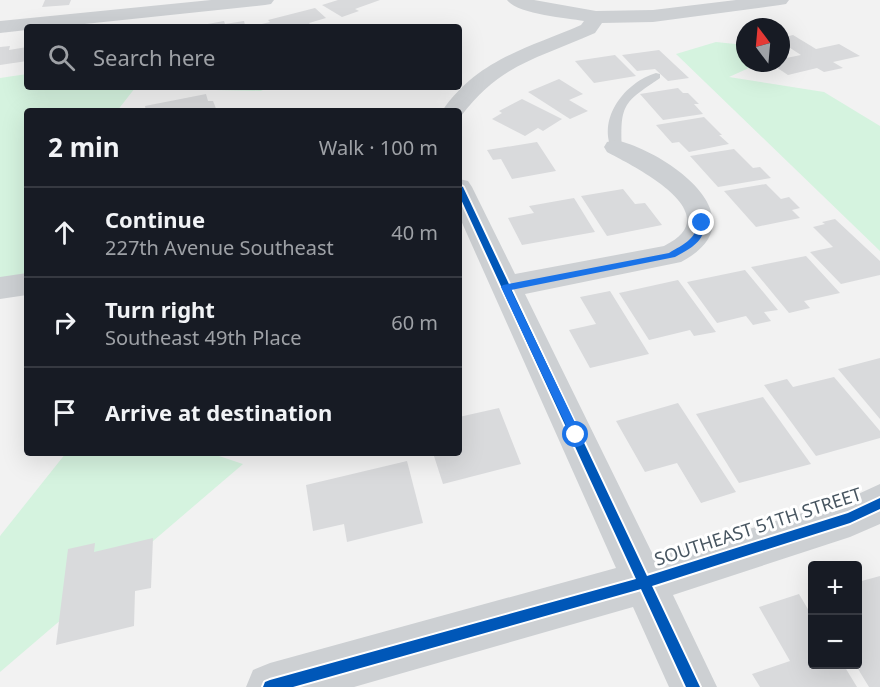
<!DOCTYPE html>
<meta charset="utf-8">
<style>
:root{--surface:#171b24;--page:#20242c;--text:#f1f3f6;--muted:#9ea1a6;--line:#363941}
body{margin:0;font-family:"Noto Sans",sans-serif;background:var(--page);color:var(--text)}
.controls{position:absolute;right:18px;bottom:18px;display:grid;overflow:hidden;border-radius:6px;box-shadow:0 6px 24px #0002}
.controls button{width:54px;height:54px;display:grid;place-items:center;padding:0;border:0;border-bottom:2px solid var(--line);background:var(--surface);color:var(--text);font:30px sans-serif}
.compass{position:absolute;left:736px;top:18px;width:54px;height:54px;border-radius:50%;background:var(--surface);box-shadow:0 6px 24px #0002;rotate:344deg}
.stop{position:absolute;width:18px;height:18px;margin:-14px;border:4px solid #1a73e8;border-radius:50%;background:#fff}
.stop.end{background:#1a73e8;border-color:#fff;box-shadow:0 2px 6px #0008}
.list{margin:0;padding:0;list-style:none}
h2{display:flex;justify-content:space-between;align-items:center;height:78px;margin:0;padding:0 24px;font-size:26px}
h2 small{font-size:20px;font-weight:400;color:var(--muted)}
.list li{display:grid;grid-template-columns:39px 1fr auto;gap:18px;align-items:center;box-sizing:border-box;height:90px;padding:0 24px;border-top:2px solid var(--line)}
.list b{display:block;font-size:22px;white-space:nowrap}
.list p{margin:0;font-size:20px;white-space:nowrap;color:var(--muted)}
.list em{font-size:20px;font-style:normal;color:var(--muted)}
.icon{flex:none;width:33px;height:33px;fill:none;stroke:currentColor;stroke-width:2;stroke-linecap:round;stroke-linejoin:round}
.map{position:relative;flex:none;width:880px;height:687px;overflow:hidden}
.search{position:absolute;background:var(--surface);box-shadow:0 6px 24px #0002;left:24px;top:24px;width:438px;height:66px;display:flex;align-items:center;gap:15px;box-sizing:border-box;padding:0 21px;border-radius:6px;color:var(--muted);font-size:22px}
.panel{position:absolute;background:var(--surface);box-shadow:0 6px 24px #0002;left:24px;top:108px;width:438px;height:348px;border-radius:6px}
.map>svg:first-child{display:block}
</style>
<div class="map">
<svg width="880" height="687" viewBox="0 0 880 687">
<rect width="100%" height="100%" fill="#f2f2f2"/>
<g fill="#d5f3df">
<path d="M716 42 745 45V63H760L729 77 824 92 880 126V251L676 54Z"/>
<path d="M27 74V87H268L261 91 135 88 117 111H27V279H0V78Z"/>
<path d="M66 453H210L243 464 0 672V536Z"/>
</g>
<g fill="#d9dadc">
<path d="M45 0H71L69 5 42 7Z"/>
<path d="M338 0H380L355 9 359 11 342 17 322 5Z"/>
<path d="M315 8 326 18 309 23 311 25 304 27H265L262 24 270 22 268 20Z"/>
<path d="M224 21 225 24 244 21 245 25 251 24 252 27H191Z"/>
<path d="M793 35 816 49 839 44 860 56 833 62 843 68 824 72 817 68 788 75 770 63H781V59L801 55 781 42V38Z"/>
<path d="M10 46 9 50 27 47V61L0 65V47Z"/>
<path d="M659 50 689 78 668 81 655 69 637 71 622 55Z"/>
<path d="M615 55 636 76 594 83 575 61Z"/>
<path d="M559 79 583 94 569 100 588 111 570 119 528 92Z"/>
<path d="M678 88 683 93H688L699 104H694L703 114 663 120 640 94Z"/>
<path d="M206 94 208 101H213L217 111H146L145 106Z"/>
<path d="M522 99 562 119 543 131 538 128 525 136 492 119 502 113 499 111Z"/>
<path d="M704 117 722 135H719L729 144 689 152 679 142 672 143 656 125Z"/>
<path d="M537 142 556 171 512 179 501 159 493 160 487 150Z"/>
<path d="M734 149 753 168 760 167 771 178 718 187 690 156Z"/>
<path d="M766 184 781 199 789 197 800 208 792 210 800 218 756 227 724 191Z"/>
<path d="M623 189 635 204 645 203 662 225 607 236 581 196Z"/>
<path d="M574 198 595 232 522 245 508 218 534 213 529 206Z"/>
<path d="M835 219 880 261V275L841 284 810 252 833 247 813 227 825 224 822 222Z"/>
<path d="M806 256 840 293 804 301 810 308 789 313 751 267Z"/>
<path d="M745 270 778 310 764 312 771 321 753 325 746 316 717 323 687 282Z"/>
<path d="M678 280 716 332 694 336 690 330 649 340 619 293Z"/>
<path d="M610 291 649 354 590 368 569 330 596 324 580 297Z"/>
<path d="M880 358V419L838 369Z"/>
<path d="M834 377 880 431V438L816 456 764 385 787 379 793 387Z"/>
<path d="M763 397 811 464 739 483 696 414Z"/>
<path d="M678 403 736 492 701 503 677 463 645 472 616 421Z"/>
<path d="M499 408 521 464 443 484 433 453H459V417Z"/>
<path d="M407 461 423 523 347 542 344 524 313 531 306 485Z"/>
<path d="M153 538 151 588 135 591 134 626 56 645 68 549 95 543 94 552Z"/>
<path d="M880 576V687H869L855 664H858V582Z"/>
<path d="M799 594 812 616V664H843L857 687H760L752 674 790 661 759 607Z"/>
</g>
<g fill="none" stroke-linecap="round" stroke-linejoin="round">
<path fill="#cdd0d3" fill-rule="evenodd" d="M656 73 660 74V78C625 102 620 103 622 147L616 151 612 150C597 117 626 82 656 73Z"/>
<g fill="#cdd0d3" fill-rule="evenodd">
<path d="M211 0H274L271 4 265 5 56 27H27V30L0 33V21Z"/>
<path d="M507 0H534L596 11 653 10 736 0H789L786 4 780 5 653 22 602 23 595 33C537 59 502 63 461 116H459V111H442C478 59 526 49 581 25L584 21C567 18 517 14 507 0Z"/>
<path d="M616 140C667 152 763 219 681 262L525 294 654 557 843 501 880 484V524L850 537 673 595 717 687H669L633 607 354 687H246L253 670 270 663 616 568 459 216V179L468 181 472 187 515 274 664 246C730 214 637 168 607 152L604 147 607 142Z"/>
<path d="M27 273V295L0 299V277Z"/>
</g>
<g stroke="#fff" stroke-width="4">
<path id="cycleway" d="M459 185 463 187 647 576 848 513 880 498V509L850 523 652 586 700 687H686L641 589 293 687H263L265 682 270 680 636 579 459 195Z"/>
</g>
<use href="#cycleway" fill="#0057b8" fill-rule="evenodd"/>
</g>
<path fill="#1a73e8" d="M702 220 706 223C703 243 691 248 675 257L511 290 581 435 576 440 572 438 501 287 503 285 669 253C684 244 695 240 698 223Z"/>
<g text-anchor="middle" stroke-width="6" stroke-linejoin="round" paint-order="stroke">
<g font-size="18" fill="#475560" stroke="#fff">
<text transform="translate(758 527) rotate(-18)" y="6">SOUTHEAST 51TH STREET</text>
</g>
</g>
</svg>
<div class="controls">
<button>+</button>
<button>−</button>
</div>
<svg class="compass" viewBox="-18 -18 36 36"><path d="M0-13l5 13h-10z" fill="#e53935"/><path d="M0 13l5-13h-10z" fill="#9ea1a6"/></svg>
<div class="stop" style="left:576px;top:435px"></div>
<div class="stop end" style="left:702px;top:223px"></div>
<div class="search"><svg class="icon" aria-label="search" viewBox="0 0 24 24"><circle cx="10" cy="10" r="6"/><path d="M15 15l6 6"/></svg>Search here</div>
<section class="panel">
<h2>2 min<small>Walk · 100 m</small></h2>
<ul class="list">
<li><svg class="icon" aria-label="ahead" viewBox="0 0 24 24"><path d="M12 20V5M6 11l6-6 6 6"/></svg><div><b>Continue</b><p>227th Avenue Southeast</p></div><em>40 m</em></li>
<li><svg class="icon" aria-label="right" viewBox="0 0 24 24"><path d="M7 20v-9h11M14 6l5 5-5 5"/></svg><div><b>Turn right</b><p>Southeast 49th Place</p></div><em>60 m</em></li>
<li><svg class="icon" aria-label="arrive" viewBox="0 0 24 24"><path d="M6 21V4h12l-3 4 3 4H6"/></svg><div><b>Arrive at destination</b></div></li>
</ul>
</section>
</div>
